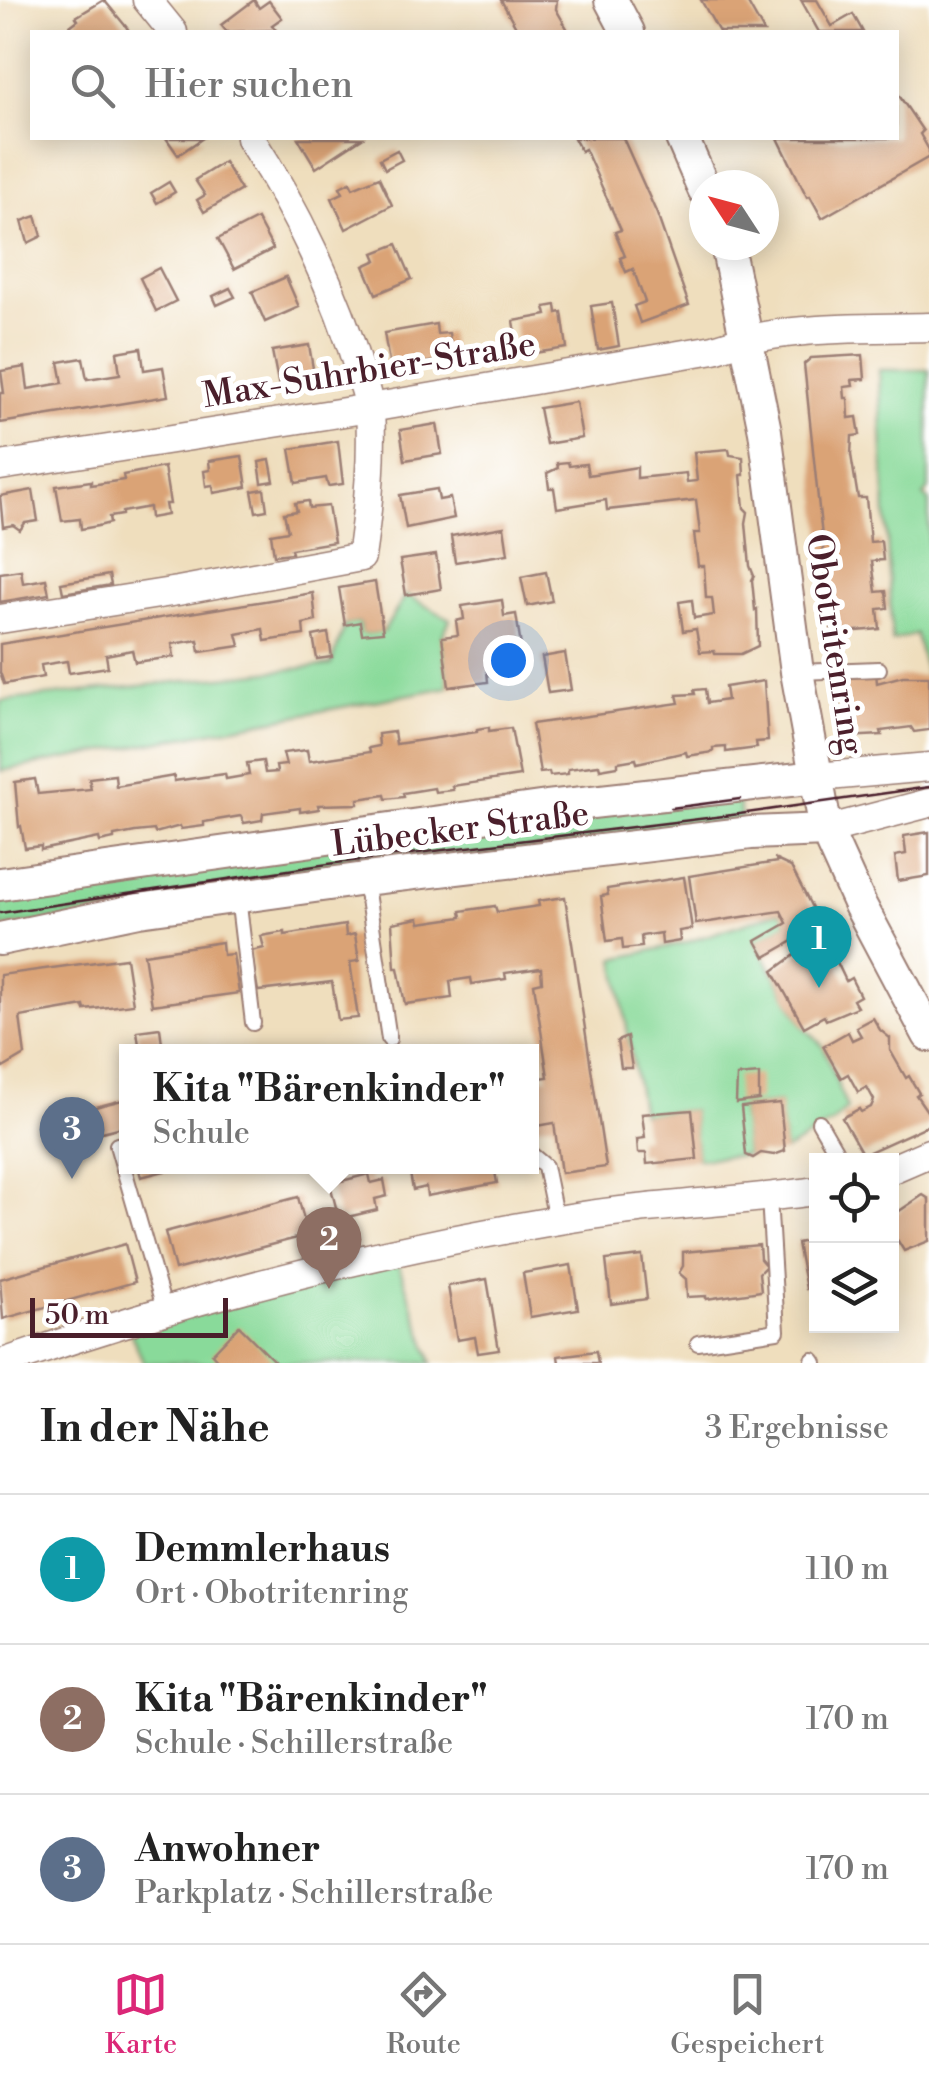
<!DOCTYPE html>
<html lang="de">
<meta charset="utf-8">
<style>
:root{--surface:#fff;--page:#f6f6f6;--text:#222;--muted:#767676;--line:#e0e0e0;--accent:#db2777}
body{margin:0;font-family:"Libre Bodoni",serif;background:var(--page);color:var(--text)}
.controls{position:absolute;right:30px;bottom:30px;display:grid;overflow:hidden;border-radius:0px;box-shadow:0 5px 25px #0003}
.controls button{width:90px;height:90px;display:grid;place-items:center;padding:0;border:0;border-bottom:2px solid var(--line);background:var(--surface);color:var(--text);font:50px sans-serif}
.compass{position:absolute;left:689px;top:170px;width:90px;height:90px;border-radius:50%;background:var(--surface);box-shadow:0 5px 25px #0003;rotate:306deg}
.scale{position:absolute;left:30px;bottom:25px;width:198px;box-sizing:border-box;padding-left:10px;border:5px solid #4a1f2b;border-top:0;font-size:28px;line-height:35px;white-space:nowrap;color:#4a1f2b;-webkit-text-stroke:8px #fff;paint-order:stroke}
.you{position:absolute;left:508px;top:660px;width:35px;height:35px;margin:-25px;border:8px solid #fff;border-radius:50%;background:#1a73e8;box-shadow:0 0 0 15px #1a73e833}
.badge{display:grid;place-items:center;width:65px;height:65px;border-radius:50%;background:var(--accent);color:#fff;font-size:32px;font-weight:700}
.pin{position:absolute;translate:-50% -82px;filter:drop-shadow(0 2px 5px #0008)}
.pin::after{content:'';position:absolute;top:52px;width:35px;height:30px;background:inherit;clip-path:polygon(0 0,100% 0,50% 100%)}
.popup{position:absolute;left:119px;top:1044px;width:420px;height:130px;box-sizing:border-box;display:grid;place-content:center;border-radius:0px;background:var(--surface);filter:drop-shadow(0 2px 8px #0005);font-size:32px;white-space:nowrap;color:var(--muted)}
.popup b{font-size:38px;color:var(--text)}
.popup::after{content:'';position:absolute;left:50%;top:100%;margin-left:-20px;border:20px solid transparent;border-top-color:var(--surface)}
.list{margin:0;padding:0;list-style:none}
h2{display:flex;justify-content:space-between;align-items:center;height:130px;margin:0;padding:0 40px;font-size:42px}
h2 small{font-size:32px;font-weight:400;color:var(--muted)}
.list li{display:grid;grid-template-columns:65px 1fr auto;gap:30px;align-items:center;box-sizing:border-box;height:150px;padding:0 40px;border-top:2px solid var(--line)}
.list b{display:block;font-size:38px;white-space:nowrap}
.list p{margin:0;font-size:32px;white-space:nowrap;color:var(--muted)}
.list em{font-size:32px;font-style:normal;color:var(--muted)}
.icon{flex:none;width:55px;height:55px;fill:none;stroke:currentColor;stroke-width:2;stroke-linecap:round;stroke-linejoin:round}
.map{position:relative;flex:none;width:929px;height:1363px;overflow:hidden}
.search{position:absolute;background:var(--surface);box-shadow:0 5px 25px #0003;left:30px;right:30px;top:30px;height:110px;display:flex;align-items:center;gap:25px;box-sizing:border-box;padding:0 35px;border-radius:0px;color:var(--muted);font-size:38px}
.sheet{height:580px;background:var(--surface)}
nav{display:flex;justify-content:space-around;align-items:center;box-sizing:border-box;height:140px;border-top:2px solid var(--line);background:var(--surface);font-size:28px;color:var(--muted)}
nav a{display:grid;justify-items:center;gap:5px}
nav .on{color:var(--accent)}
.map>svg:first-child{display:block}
</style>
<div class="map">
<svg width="929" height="1363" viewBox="0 0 929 1363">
<rect width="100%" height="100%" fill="#fff"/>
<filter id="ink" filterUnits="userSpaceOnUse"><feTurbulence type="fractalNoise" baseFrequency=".01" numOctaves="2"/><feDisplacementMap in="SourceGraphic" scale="20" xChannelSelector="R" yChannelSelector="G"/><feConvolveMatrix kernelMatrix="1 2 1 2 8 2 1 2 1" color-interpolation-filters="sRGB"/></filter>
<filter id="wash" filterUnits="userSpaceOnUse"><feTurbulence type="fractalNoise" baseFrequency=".0048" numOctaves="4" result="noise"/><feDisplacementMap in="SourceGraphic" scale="40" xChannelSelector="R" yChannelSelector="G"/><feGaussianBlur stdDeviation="2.25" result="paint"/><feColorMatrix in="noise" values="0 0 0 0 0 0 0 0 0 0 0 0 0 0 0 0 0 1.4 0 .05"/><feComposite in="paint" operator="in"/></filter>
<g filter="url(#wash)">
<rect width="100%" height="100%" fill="#efdebd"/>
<g fill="#89da9a" stroke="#6a7c62" stroke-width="2.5">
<path d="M879 370H929V489L924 496 929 500V675H926L916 634 892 641Z"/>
<path d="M406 595 450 619 442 637 449 687 1 771 0 701 331 665 345 625 360 622 362 634 383 632Z"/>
<path d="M738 794 741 819 0 927V884Z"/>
<path d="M781 911 787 923 756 942 804 1027 823 1046 847 1109 833 1122 785 1151 779 1103 741 1107 746 1155 697 1159 692 1110 642 1114 615 959 688 942Z"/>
<path d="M394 1252 433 1363H144L125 1321Z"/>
</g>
<g id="blocks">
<g fill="#daa376">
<path d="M104 0 128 29 124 32H76L70 26 78 20 76 17Z"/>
<path d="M254 0 259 8 269 1 282 18 272 25 276 30 227 32 221 25Z"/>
<path d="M501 0H557L556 9 569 32H519Z"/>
<path d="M701 0H746L764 32H719Z"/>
<path d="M801 0H817L832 26 853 14 863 32H819Z"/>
<path d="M896 91 923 131 920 134 929 150V157L822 218 810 196 807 197 778 138H896Z"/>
<path d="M166 138H203L178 155Z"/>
<path d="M298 138H362L316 168Z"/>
<path d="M574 138H623L657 214 689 305 640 323 634 306 645 302 633 269 626 272 620 258 625 256 615 232 621 230 585 149 581 151Z"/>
<path d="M397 150 402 160 385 169 380 159Z"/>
<path d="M224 162 241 190 204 212 197 200 205 195 195 180Z"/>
<path d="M379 177 392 205 346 229 332 198 343 193 340 187 350 182 353 188Z"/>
<path d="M169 182 175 192 157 203 151 193Z"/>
<path d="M36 216 42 236 28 243 22 221Z"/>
<path d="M257 219 273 249 234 269 218 239Z"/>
<path d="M397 244 412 279 376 294 364 266 377 260 374 253Z"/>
<path d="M159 268 176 301 156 311 140 278Z"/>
<path d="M286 277 299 307 265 322 252 292Z"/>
<path d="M230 288 235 297 217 305 213 296Z"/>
<path d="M612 303 619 346 598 350 591 306Z"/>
<path d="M556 305 557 313 562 312 567 348 534 353 532 344 518 346 514 321 547 315 545 307Z"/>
<path d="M436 324 437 334 449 333 452 355 441 356V360L425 363 426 365 390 368 384 333Z"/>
<path d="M309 345 315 380 279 387 272 351Z"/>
<path d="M141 348 144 370 163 367 168 396 0 423V393H4L1 371 25 367 28 389 63 383 59 362 83 358 87 379 120 374 117 352Z"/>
<path d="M863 355 865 379 852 380 853 386 844 387 845 398H848L849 418 857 417 860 435 852 436 851 455 858 498H866L870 542 881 541 883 560 872 561 876 592 886 591 888 608 878 609 880 629 832 633 804 364 811 358Z"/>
<path d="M576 402 582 438 546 444 539 408Z"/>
<path d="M437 424 442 454 405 460 400 430Z"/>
<path d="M338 441 343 484 328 486 326 478 296 483 290 449Z"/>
<path d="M729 449 730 455 743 457 744 475H741L744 508 748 512 746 523 750 566 754 576 752 580 755 610 757 609 758 646 741 654H715L714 651 700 652 696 629 683 631 679 602 692 600 694 618 714 615 712 598H706L704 566H698L694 533H700L696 500 607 510 606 500 557 508 554 488H549L547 473 558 468 557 463 568 462 569 466 586 464 588 475 637 467V478L686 473 687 482 697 481 694 452Z"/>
<path d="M242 456 247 487 214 493 213 485 206 486 204 471 210 470 209 461Z"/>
<path d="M270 460 274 481 262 483 259 462Z"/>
<path d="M164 467 170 504H165L167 515 150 518 149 507 122 512V515L109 517 110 523 98 526 81 529 80 519 62 521 56 486 91 481V485L104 483 124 480 123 475Z"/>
<path d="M264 489 267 510 256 512 252 491Z"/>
<path d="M437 489 439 500 450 498 454 518 406 528 400 495Z"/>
<path d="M33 490 38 521 25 523 20 530 13 525 3 527 0 496Z"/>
<path d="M308 501 309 508 328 506 334 542 291 549 292 553 274 555 271 534 288 531 284 513 297 511 295 503Z"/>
<path d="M504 527 508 554 455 562 451 536Z"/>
<path d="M436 555 441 589 406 595 400 560Z"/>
<path d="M21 570 23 583 46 579 49 594 0 602V573Z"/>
<path d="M546 572 552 601 527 606 521 577Z"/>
<path d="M109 575 111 585 63 593 61 583Z"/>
<path d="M375 582 383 632 362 634 360 622 345 625 339 588Z"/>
<path d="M313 593 316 621 303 624 304 635 265 641 263 629 237 634 240 646 200 652 198 640 172 644 174 657 135 662 132 650 106 655 108 667 69 673 67 661 41 665 43 677 4 684 0 672V644Z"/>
<path d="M502 600 504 616 516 614 524 666 487 672 488 682 449 687 442 637 458 635 456 621 464 619 462 606Z"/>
<path d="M328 633 332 657 317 659 313 636Z"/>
<path d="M565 653 571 690 548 693 542 657Z"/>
<path d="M876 672 877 683 903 676H929V730L914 732 911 727 881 731 882 735 844 737 836 673Z"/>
<path d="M764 681 768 741 756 742 757 748 726 752V747L713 748V752L687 756 686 752 637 763 636 759 618 762V766L600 769 599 765 568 769V774L550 776 549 772 540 773 532 724 679 703 677 695 695 694 694 690 705 689 707 703 727 700 725 687Z"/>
<path d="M489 727V731L511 728 520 776 452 786 453 790 435 792 434 788 403 793 404 797 386 799 385 795 358 799V804L318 805 319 809 300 812V808L263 813 262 820 244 823 241 816 204 822V826L181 829 180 826 155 833 154 830 135 832 114 836V839L100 842 99 838 41 850V846L25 848 21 826 19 827 15 782 35 779 38 794 91 789 89 778 115 775 116 786 174 776V781L225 774 226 779 249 775 247 763 263 761 265 773 277 772 276 766 286 765 283 753 307 750 309 761 370 752 369 748 379 746 378 734 394 732 396 744 477 732V729Z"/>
<path d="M929 832V876L898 881 895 856 906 854 904 836Z"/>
<path d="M776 860 791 867 821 925 765 957 756 941 787 923 781 911 696 924 689 876 777 862Z"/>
<path d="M684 877 692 929 679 931 680 941 662 944 661 933 641 936 642 947 623 949 622 939 607 941 601 896 608 895 607 889Z"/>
<path d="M565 897 606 1167 561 1173 554 1123 532 1127V1079L548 1077 534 984 542 982 541 968 505 973 506 979 472 984 471 978 450 981 452 998 405 1004 398 968H395L392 923 419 918 420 923 462 917 461 911 495 906 497 912 539 906 538 901Z"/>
<path d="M345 925 346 936 355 934 359 961 350 962 358 1018 338 1020 332 982 258 991 251 951 264 948 261 936 285 932V935Z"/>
<path d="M827 941 846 981 851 978 860 996 853 1000 857 1007 826 1020 824 1016 804 1027 773 971 806 947 808 952Z"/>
<path d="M222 942 223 955 233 954 239 993 152 1005 144 954Z"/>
<path d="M126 958 133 1004 85 1010 84 1006 20 1017 25 1055 3 1068 0 1062V975Z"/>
<path d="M873 1018 880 1030 890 1038V1050L906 1078 909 1076 919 1093 916 1095 929 1114V1125L863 1155 842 1118 859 1109 861 1112 871 1107 874 1100 867 1087 858 1092 848 1074 841 1078 823 1046 848 1032 852 1040 861 1036 856 1027Z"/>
<path d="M160 1028 163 1052H140L137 1031Z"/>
<path d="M627 1037 632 1068H621L617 1041Z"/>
<path d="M759 1074V1100L736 1103 737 1076Z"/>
<path d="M126 1099V1126L78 1138 72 1113Z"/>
<path d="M780 1103 785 1151 774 1155 761 1153 753 1158 746 1155 741 1107Z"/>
<path d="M692 1110 697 1159 647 1164 646 1153H638L637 1139 645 1138 642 1114Z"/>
<path d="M138 1166H176V1168L141 1177Z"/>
<path d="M419 1166H494L497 1183 427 1196 426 1187 413 1190 409 1168Z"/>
<path d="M369 1174 371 1183 384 1180 387 1196 375 1199 377 1210 339 1219 330 1184Z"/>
<path d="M923 1195 929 1199V1241L904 1251 898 1241 892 1245V1216Z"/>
<path d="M298 1197 308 1235 175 1270 165 1232Z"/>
<path d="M816 1239V1287L806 1289 797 1243Z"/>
<path d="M125 1244 135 1282 3 1319 0 1279Z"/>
<path d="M759 1245 760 1259 766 1266 759 1273 761 1291 706 1299V1296L687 1297 686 1279 679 1273 683 1266V1252Z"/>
<path d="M642 1256 647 1299 611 1304 606 1260Z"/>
<path d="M571 1265 578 1309 530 1317 523 1273Z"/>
<path d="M487 1279 499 1350 478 1353 475 1337 457 1340 448 1286Z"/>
<path d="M239 1326 276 1363H220L212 1354Z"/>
<path d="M596 1351 598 1363H559L558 1356Z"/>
</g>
</g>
</g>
<g filter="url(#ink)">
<use href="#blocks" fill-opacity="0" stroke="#9c7e74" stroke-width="2.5"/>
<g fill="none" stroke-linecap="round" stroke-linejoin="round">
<g stroke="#9c7e74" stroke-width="18">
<g id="service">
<path d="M798 672 879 669"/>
<path d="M365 879 389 1039"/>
<path d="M238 897 253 1023"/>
<path d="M819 1122 841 1160"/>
<path d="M126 1143 117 1145 165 1311"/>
<path d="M532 1155 545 1166 556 1220"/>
<path d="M698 1343 777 1331 769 1197"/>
<path d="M813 1360 815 1363"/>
</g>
</g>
<g stroke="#9c7e74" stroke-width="31">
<g id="minor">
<path d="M147 0 173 32"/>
<path d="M0 466 370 408 714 349C784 325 856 329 929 327"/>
<path d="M0 619 178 591 361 557C368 510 373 459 370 411 369 399 364 386 360 374 337 294 295 207 250 138"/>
<path d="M817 777 929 767"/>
<path d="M826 830 929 803"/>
<path d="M892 1169 929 1153"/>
<path d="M3 1363C181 1300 367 1253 553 1221 640 1205 729 1203 816 1191"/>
</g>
</g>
<g stroke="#9c7e74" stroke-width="36">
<g id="tertiary">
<path d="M611 0 628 32"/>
<path d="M682 138 704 189"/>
<path d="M727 245 765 431 797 672 826 830 860 905 929 1035"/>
<path d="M0 884 547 807 817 777"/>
<path d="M0 939 139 910 365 879 751 833 826 830"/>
</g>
</g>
<use href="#service" stroke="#fff" stroke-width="14"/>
<use href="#minor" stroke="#fff" stroke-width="28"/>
<use href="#tertiary" stroke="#fff" stroke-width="32"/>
<g stroke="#4a1f2b" stroke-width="2.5">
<path d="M671 808 740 799"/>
<path d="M0 913 328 864 732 815 929 787"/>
</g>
</g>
</g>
<g text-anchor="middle" stroke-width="10" stroke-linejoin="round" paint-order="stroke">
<g font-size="35" fill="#4a1f2b" stroke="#fff">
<text transform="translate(369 369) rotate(-9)" y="12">Max-Suhrbier-Straße</text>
<text transform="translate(836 644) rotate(81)" y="12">Obotritenring</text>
<text transform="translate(460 828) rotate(-7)" y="12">Lübecker Straße</text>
</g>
</g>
</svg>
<div class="controls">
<button><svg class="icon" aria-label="locate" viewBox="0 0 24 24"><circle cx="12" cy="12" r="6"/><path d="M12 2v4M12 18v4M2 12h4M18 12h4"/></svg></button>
<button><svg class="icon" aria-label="layers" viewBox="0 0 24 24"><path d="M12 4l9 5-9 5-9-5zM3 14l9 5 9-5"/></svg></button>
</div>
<svg class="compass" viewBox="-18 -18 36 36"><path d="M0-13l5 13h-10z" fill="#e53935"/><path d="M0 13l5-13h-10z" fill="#767676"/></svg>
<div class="scale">50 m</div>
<div class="you"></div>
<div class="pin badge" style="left:819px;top:988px;background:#0f9aa8">1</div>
<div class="pin badge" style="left:329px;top:1289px;background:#8d6e63">2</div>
<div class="popup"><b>Kita &quot;Bärenkinder&quot;</b>Schule</div>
<div class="pin badge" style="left:72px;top:1179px;background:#5c6f8a">3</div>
<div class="search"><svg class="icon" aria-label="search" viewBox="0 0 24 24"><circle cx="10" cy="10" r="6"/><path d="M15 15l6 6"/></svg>Hier suchen</div>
</div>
<section class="sheet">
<h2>In der Nähe<small>3 Ergebnisse</small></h2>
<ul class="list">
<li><span class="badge" style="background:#0f9aa8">1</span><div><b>Demmlerhaus</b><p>Ort · Obotritenring</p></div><em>110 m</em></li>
<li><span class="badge" style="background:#8d6e63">2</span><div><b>Kita &quot;Bärenkinder&quot;</b><p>Schule · Schillerstraße</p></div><em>170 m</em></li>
<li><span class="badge" style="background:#5c6f8a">3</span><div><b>Anwohner</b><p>Parkplatz · Schillerstraße</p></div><em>170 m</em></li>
</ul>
</section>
<nav>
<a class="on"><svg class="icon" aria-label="map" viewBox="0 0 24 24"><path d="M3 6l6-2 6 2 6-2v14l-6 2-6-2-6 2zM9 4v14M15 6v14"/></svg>Karte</a>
<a><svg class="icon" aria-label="directions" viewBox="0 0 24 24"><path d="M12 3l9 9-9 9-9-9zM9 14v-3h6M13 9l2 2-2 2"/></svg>Route</a>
<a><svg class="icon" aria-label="saved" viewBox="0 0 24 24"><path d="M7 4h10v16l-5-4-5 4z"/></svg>Gespeichert</a>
</nav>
